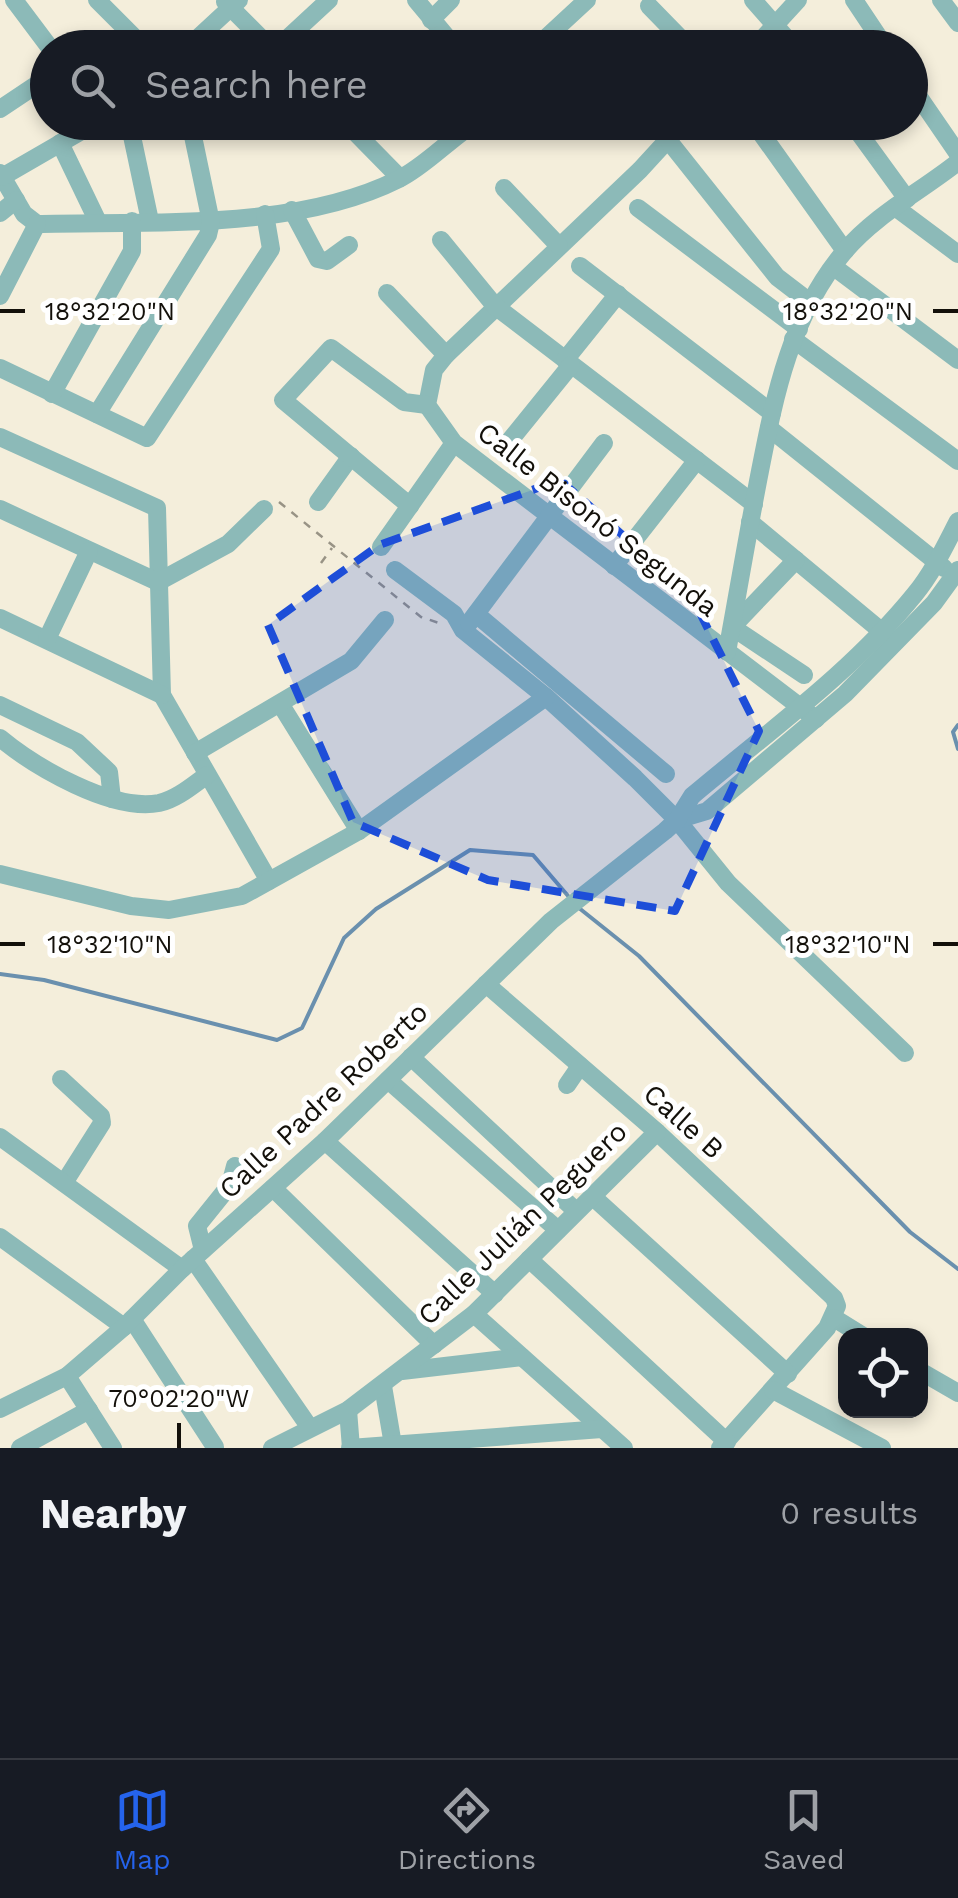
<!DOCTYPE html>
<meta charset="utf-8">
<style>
:root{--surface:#171b24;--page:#242831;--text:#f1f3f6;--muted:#9ea1a6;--line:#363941;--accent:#2563eb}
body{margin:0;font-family:"Work Sans",sans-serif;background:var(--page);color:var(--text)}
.controls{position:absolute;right:30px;bottom:30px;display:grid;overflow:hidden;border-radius:20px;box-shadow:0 5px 15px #0003}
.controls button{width:90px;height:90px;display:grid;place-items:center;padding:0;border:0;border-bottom:2px solid var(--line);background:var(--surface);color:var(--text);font:50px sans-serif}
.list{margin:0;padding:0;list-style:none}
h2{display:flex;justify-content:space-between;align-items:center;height:130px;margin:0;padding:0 40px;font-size:42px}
h2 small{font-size:32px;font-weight:400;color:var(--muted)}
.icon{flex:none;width:55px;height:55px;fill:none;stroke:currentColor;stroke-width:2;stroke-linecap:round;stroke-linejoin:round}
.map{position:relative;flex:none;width:958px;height:1448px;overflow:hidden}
.search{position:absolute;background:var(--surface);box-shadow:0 5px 15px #0003;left:30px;right:30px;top:30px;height:110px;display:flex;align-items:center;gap:25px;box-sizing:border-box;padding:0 35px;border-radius:55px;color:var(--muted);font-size:38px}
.sheet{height:310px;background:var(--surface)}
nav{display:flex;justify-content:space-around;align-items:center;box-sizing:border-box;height:140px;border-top:2px solid var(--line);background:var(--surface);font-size:28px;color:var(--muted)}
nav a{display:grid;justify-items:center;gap:5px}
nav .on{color:var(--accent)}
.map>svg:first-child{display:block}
</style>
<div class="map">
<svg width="958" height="1448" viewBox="0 0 958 1448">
<rect width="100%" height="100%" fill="#f4eedb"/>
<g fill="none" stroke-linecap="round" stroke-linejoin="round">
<g stroke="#6a90ae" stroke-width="4">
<path d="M958 725 953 732 958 749"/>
<path d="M579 908 639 956 910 1232 958 1269"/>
<path d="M0 974 44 980 277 1040 302 1028 344 938 376 909 470 850 533 855 569 897"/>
</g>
<g stroke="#989385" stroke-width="2.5" stroke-dasharray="8 8" stroke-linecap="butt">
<path d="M279 502 421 617 439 623"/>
<path d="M321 563 332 548"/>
</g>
<g stroke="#8cbab8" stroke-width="18">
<path d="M14 0 50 48"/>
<path d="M97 0 145 48"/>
<path d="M416 0 456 48"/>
<path d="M753 0 795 48"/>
<path d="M854 0 886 48"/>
<path d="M941 0 958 23"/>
<path d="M225 2 271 48"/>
<path d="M649 6 690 48"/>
<path d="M431 20 451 0"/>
<path d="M187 48 239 0"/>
<path d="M277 48 329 0"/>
<path d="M362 48 369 42"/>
<path d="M535 48 587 0"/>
<path d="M754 48 798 0"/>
<path d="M910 84 958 154"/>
<path d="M0 109 48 77"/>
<path d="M129 122 150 221"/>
<path d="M345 122 400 178"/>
<path d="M684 122 640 170 446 355 434 370 427 405 454 443 816 719"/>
<path d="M753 122 845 251"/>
<path d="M851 122 907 199"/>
<path d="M668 140 777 277 811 303"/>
<path d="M60 143 98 222"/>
<path d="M0 173 24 214 37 224C150 221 296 231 399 179 421 168 441 148 461 133"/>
<path d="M2 177 85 129 103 122"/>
<path d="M504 188 559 246"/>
<path d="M895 207 958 254"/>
<path d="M638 208 799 329"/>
<path d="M292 210 318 259 327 261 349 245"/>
<path d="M0 213 16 200"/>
<path d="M441 240 495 306 754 504"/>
<path d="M580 266 772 413"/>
<path d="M834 267 958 360"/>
<path d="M387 293 446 355"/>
<path d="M0 296 37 224"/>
<path d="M793 339 958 461"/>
<path d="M565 360 618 294"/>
<path d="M0 368 147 438 271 249 265 214"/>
<path d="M52 394 132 251V221"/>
<path d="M97 414 208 235 211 222 190 122"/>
<path d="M769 428 944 568"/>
<path d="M0 437 157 508 162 695 269 881"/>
<path d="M507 444 571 365"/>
<path d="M318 502 351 456"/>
<path d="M410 506 283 400 331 348 404 402 427 405"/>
<path d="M0 509 158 582 228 544 264 509"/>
<path d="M750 522 880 630"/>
<path d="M381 547 454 443"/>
<path d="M796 560 732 627 804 675"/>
<path d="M614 566 697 460"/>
<path d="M395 570 454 614 463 630 546 697 635 778 677 820 728 883 905 1053"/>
<path d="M476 614 666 774"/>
<path d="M0 618 162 695"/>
<path d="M469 623 604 443"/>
<path d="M47 639 89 551"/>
<path d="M727 652C738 592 748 532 760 471 775 394 791 315 844 252 875 215 920 192 958 162"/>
<path d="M0 705 77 742 109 772 112 799"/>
<path d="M281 705 359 831"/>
<path d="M0 738C35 767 112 812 159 803 177 799 193 785 207 775"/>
<path d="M195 753 351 661 385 620"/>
<path d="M677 820 707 811 845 694 934 603 958 570"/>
<path d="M0 874 131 906 169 910 242 896 359 831 546 697"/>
<path d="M486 984 657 1132 834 1298 837 1306 827 1328 720 1448"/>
<path d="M411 1057 576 1211"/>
<path d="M61 1079 101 1116 102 1123 64 1183"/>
<path d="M388 1080 558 1230"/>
<path d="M567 1085 580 1066"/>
<path d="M0 1137 182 1269"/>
<path d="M325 1141 495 1294"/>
<path d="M273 1188 434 1345"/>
<path d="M592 1196 788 1374"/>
<path d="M0 1237 124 1327"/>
<path d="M203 1250 197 1226 230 1185 235 1166"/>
<path d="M193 1259 310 1428"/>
<path d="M529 1259 727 1442"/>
<path d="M474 1314 624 1448"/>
<path d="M834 1318 863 1336"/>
<path d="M132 1319 215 1447"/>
<path d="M402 1371 522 1357"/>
<path d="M920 1371 958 1393"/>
<path d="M67 1376 113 1448"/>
<path d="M383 1386 393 1445"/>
<path d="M773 1390 882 1448"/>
<path d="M0 1409 67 1376 124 1327 182 1269 325 1141 551 921 665 831 677 820 692 796C769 731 851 673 915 594 933 572 945 546 958 521"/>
<path d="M348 1410 351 1448"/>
<path d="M20 1448 89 1410"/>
<path d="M272 1448 348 1410 474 1314 657 1132"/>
<path d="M350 1448 602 1429"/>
</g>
</g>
<path fill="#1d4ed8" fill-opacity="0.2" stroke="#1d4ed8" stroke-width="8" stroke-dasharray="20 12" stroke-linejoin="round" d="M560 480 691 595 759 731 675 911 488 880 353 822 268 625 379 545Z"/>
<path fill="none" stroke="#13100a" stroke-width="4" d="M0 311H25M933 311H958M0 944H25M933 944H958M179 1423V1448"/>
<g text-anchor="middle" stroke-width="10" stroke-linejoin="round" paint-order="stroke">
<g font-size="28" fill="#13100a" stroke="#fff">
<text transform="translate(598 519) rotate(38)" y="10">Calle Bisonó Segunda</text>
<text transform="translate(323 1100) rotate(-43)" y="10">Calle Padre Roberto</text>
<text transform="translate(684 1121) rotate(42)" y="10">Calle B</text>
<text transform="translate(522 1223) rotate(-44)" y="10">Calle Julián Peguero</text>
</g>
</g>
<g font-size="25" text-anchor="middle" fill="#13100a" stroke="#fff" stroke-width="10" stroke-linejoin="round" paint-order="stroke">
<text x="110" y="320">18°32'20"N</text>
<text x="848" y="320">18°32'20"N</text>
<text x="110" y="953">18°32'10"N</text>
<text x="848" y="953">18°32'10"N</text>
<text x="179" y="1407">70°02'20"W</text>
</g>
</svg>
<div class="controls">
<button><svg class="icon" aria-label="locate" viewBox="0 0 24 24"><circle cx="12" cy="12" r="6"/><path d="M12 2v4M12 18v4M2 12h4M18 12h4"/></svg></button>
</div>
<div class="search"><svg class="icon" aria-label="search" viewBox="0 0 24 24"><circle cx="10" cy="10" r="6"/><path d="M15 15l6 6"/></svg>Search here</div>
</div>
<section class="sheet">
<h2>Nearby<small>0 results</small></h2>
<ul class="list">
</ul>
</section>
<nav>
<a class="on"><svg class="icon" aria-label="map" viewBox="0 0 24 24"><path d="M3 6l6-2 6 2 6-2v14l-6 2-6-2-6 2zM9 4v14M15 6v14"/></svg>Map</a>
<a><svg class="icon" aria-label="directions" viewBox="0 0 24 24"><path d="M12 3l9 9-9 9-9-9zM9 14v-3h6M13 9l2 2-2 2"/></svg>Directions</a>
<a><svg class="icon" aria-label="saved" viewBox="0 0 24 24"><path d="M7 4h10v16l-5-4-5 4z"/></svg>Saved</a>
</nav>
